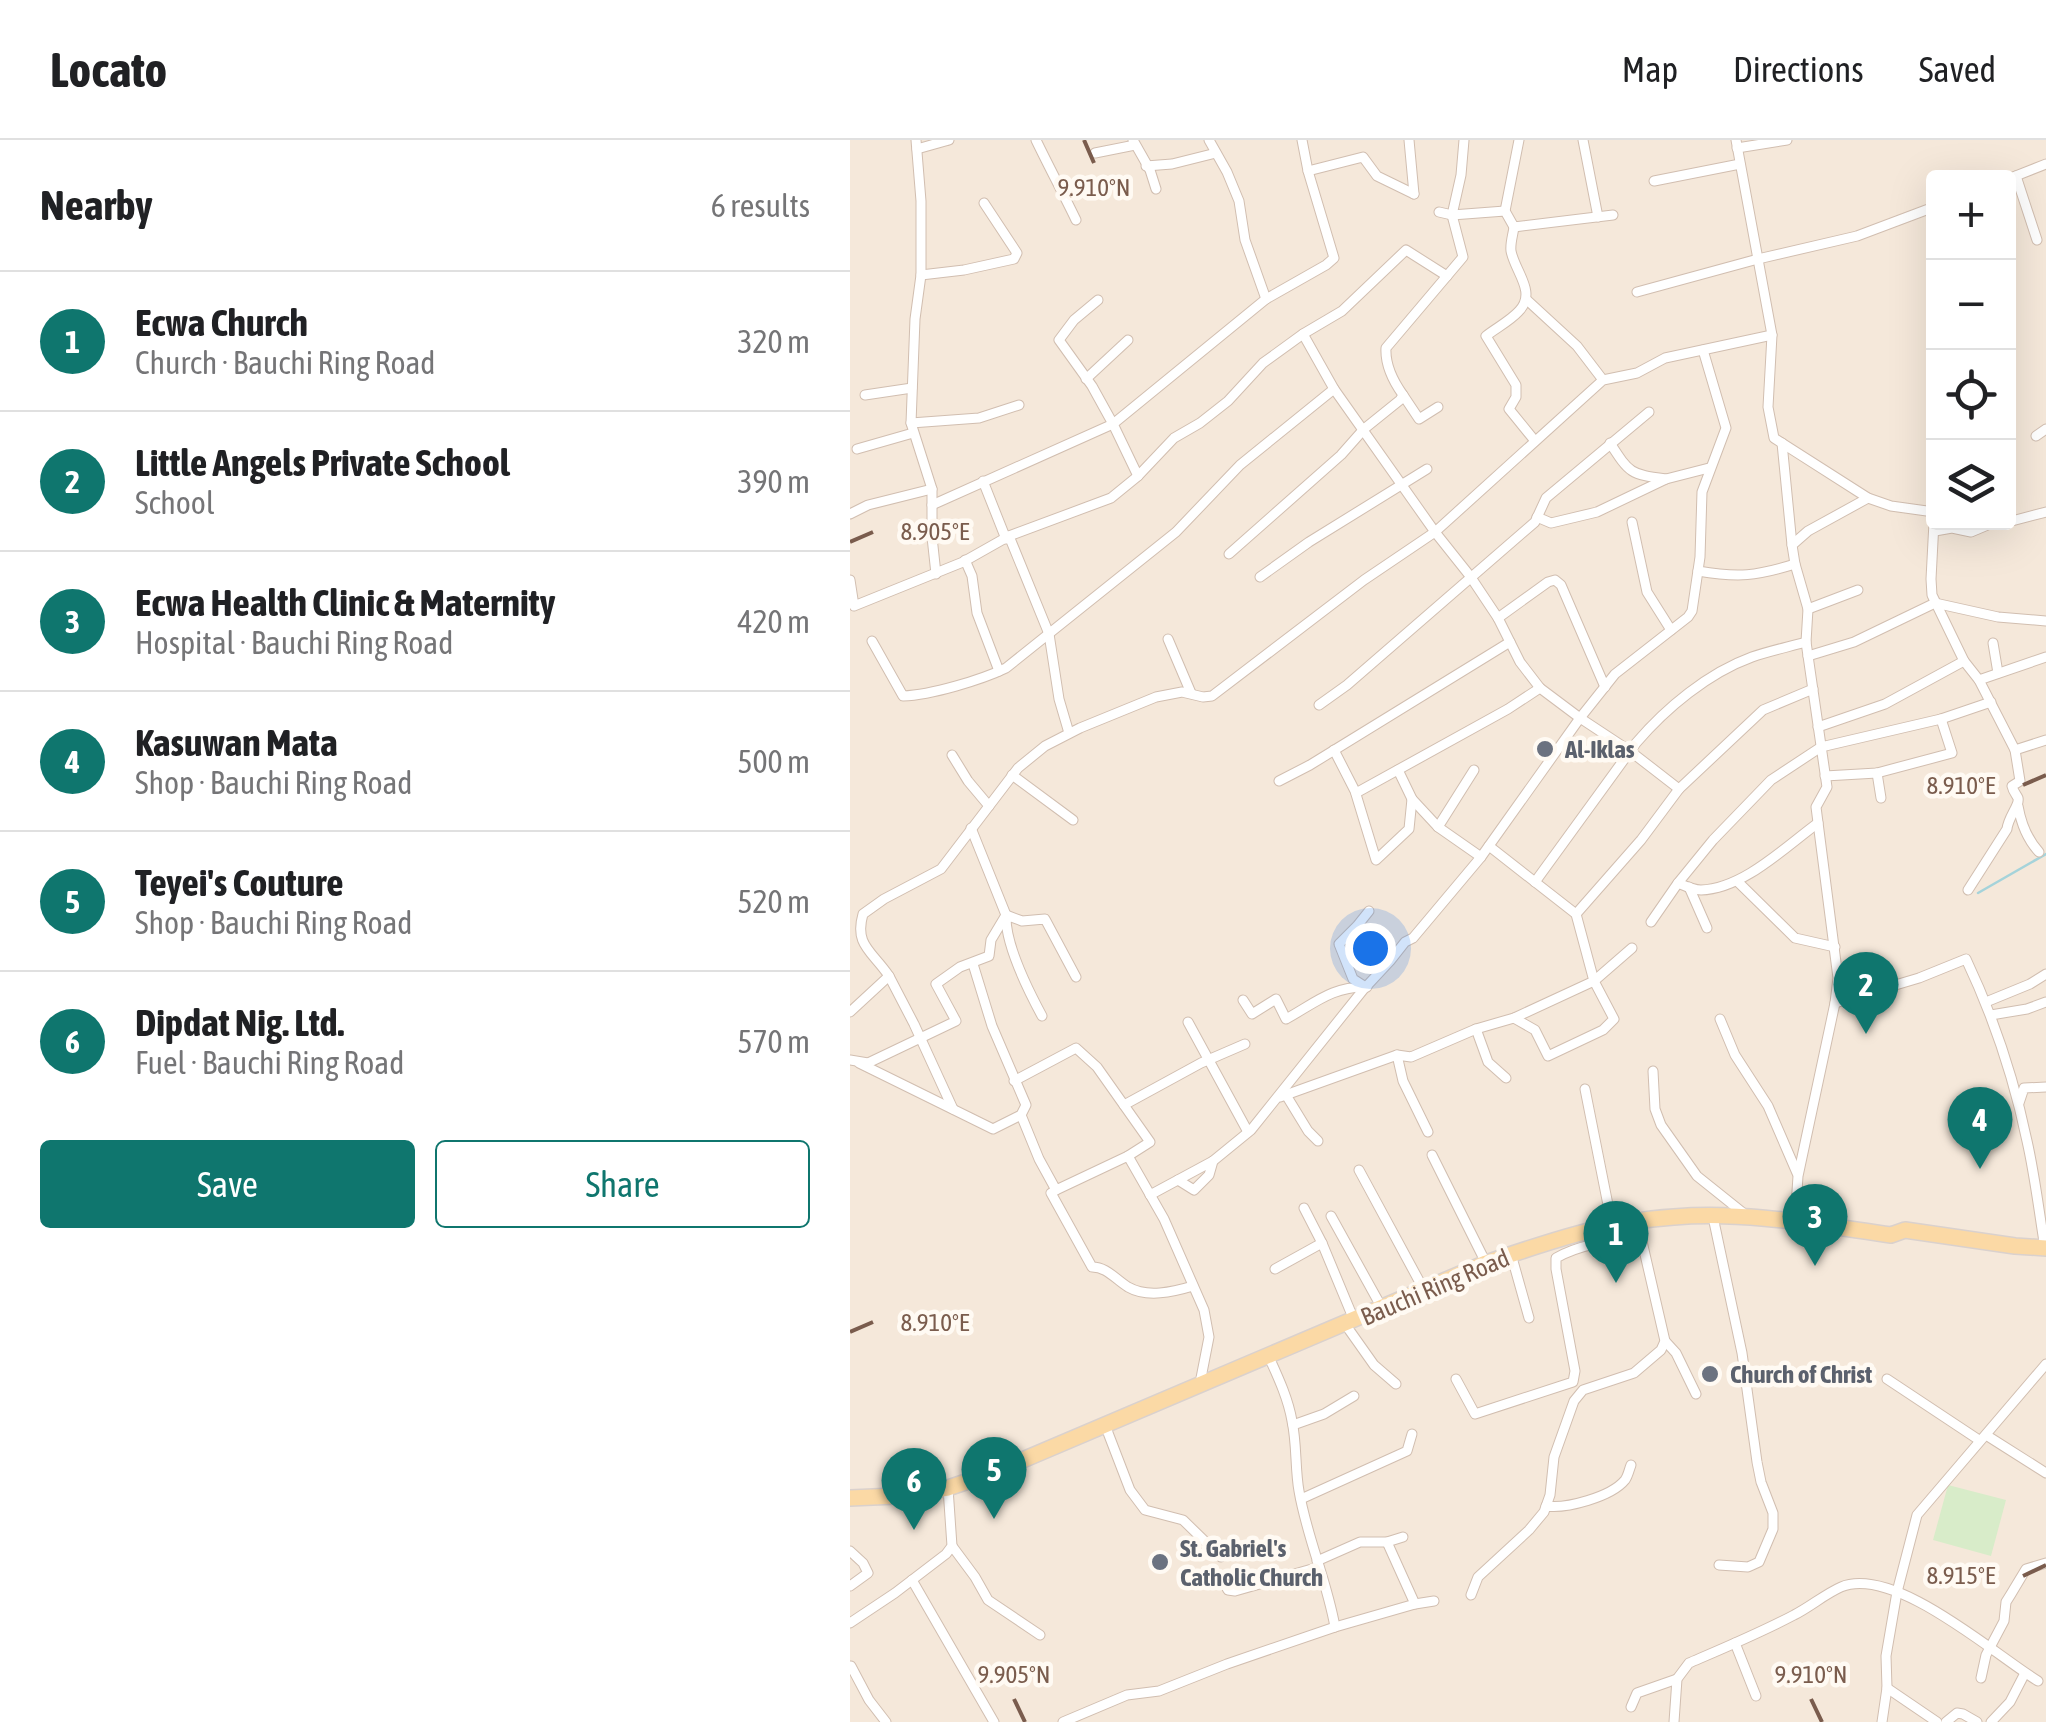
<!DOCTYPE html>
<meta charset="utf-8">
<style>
:root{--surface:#fff;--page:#f2f2f2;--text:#202124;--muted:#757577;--line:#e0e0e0;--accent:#0f766e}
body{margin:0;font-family:"Asap Condensed",sans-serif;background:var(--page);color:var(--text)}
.controls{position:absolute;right:30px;top:30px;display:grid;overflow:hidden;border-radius:10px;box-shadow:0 10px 40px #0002}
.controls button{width:90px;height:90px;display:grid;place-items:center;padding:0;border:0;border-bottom:2px solid var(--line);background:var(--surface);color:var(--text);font:50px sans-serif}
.you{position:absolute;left:520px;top:808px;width:35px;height:35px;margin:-25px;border:8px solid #fff;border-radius:50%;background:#1a73e8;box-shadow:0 0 0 15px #1a73e833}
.badge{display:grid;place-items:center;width:65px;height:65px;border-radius:50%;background:var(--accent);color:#fff;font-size:32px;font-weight:700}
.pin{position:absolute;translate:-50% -82px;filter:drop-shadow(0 2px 5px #0008)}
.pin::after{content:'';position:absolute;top:52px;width:35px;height:30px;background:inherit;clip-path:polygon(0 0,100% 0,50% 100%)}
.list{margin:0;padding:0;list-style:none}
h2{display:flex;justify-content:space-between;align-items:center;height:130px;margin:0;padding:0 40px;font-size:42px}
h2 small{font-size:32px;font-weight:400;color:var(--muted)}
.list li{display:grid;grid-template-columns:65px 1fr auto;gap:30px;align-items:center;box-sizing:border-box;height:140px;padding:0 40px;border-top:2px solid var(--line)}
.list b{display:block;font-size:38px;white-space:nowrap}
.list p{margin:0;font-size:32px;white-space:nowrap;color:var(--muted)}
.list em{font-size:32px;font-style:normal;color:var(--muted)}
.actions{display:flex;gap:20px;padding:30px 40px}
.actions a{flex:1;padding:22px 0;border:2px solid var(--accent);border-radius:10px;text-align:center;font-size:35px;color:var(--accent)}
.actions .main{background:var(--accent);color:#fff}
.icon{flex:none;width:55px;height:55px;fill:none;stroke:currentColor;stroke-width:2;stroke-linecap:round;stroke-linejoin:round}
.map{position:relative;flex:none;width:1196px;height:1582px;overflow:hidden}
header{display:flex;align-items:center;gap:60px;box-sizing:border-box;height:140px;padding:0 50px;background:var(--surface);border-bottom:2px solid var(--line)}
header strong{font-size:48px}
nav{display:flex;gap:55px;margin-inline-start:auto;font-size:35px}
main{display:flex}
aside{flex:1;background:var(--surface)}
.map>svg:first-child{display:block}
</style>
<header>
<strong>Locato</strong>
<nav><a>Map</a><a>Directions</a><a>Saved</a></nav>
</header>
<main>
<aside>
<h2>Nearby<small>6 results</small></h2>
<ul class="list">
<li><span class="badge">1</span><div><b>Ecwa Church</b><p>Church · Bauchi Ring Road</p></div><em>320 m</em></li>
<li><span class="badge">2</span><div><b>Little Angels Private School</b><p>School</p></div><em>390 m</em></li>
<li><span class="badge">3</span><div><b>Ecwa Health Clinic &amp; Maternity</b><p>Hospital · Bauchi Ring Road</p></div><em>420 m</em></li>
<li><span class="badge">4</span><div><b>Kasuwan Mata</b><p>Shop · Bauchi Ring Road</p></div><em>500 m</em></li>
<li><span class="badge">5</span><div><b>Teyei's Couture</b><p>Shop · Bauchi Ring Road</p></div><em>520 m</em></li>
<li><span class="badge">6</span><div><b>Dipdat Nig. Ltd.</b><p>Fuel · Bauchi Ring Road</p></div><em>570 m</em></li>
</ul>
<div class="actions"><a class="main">Save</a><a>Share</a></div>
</aside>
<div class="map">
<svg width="1196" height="1582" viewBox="0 0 1196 1582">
<rect width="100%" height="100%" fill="#fdf6ec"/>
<path fill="#f5e8da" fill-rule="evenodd" d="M0 0H1196V1582H0ZM1084 38H1158V382H1084Z"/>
<path fill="#d8ecc9" d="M1098 1345 1156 1360 1141 1416 1083 1400Z"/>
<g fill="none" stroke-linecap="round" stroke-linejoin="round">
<path stroke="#a5d3da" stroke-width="2.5" d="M1128 753 1196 714"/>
<g stroke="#d1beb0" stroke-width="11">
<g id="minor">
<path d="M66 0 71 61V135L65 179 61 283 82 349V397L86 434"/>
<path d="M186 0C199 27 213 53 226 80"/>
<path d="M283 0 300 30 306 49"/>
<path d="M359 0 377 32 389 61 395 100 416 159"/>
<path d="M559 0 564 54"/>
<path d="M733 0 748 77"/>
<path d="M886 0 922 195 918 267 924 298 1018 358 1041 366 1084 372"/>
<path d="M887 8 937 0"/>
<path d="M67 9 99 0"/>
<path d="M245 13 285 5"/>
<path d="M296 26 322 24 366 13"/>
<path d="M458 31 513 17 527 36 564 54"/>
<path d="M1166 36 1187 100"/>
<path d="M1158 39 1196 24"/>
<path d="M804 41 890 24"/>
<path d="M655 71 669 0"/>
<path d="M589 72 602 75 655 71 664 87 763 75"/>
<path d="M664 87C663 95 660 103 661 111 665 132 687 152 669 171 660 181 646 188 636 196L666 245V257L659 269 685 301"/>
<path d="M71 135 114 130 164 119 167 113 134 63"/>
<path d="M787 152 908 119 1007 96 1084 67"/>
<path d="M248 160 224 180 209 200 242 246 263 284 288 336"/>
<path d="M677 160 727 206 753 240"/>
<path d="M453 194 484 249 585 392 620 436 648 478 670 522 690 548 730 578 780 611 829 649"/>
<path d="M236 239 278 200"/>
<path d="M15 255 62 248"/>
<path d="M553 255 569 279 588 267"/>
<path d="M1082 263 1084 272"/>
<path d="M61 283 129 278 169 265"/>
<path d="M1186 296 1196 289"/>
<path d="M760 303C780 334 780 334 816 339"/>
<path d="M932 303 942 405"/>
<path d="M7 309 63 293"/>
<path d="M133 341 156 399"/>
<path d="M82 365 263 284 416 159 476 125 484 118 458 31 452 0"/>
<path d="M0 374 18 365 82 349"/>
<path d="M687 377 701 383 747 372 816 339 859 328"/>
<path d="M782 382 797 452 821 490"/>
<path d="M1084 382 1081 439 1082 455 1114 521 1129 540 1165 610 1196 600"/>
<path d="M1158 382 1196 372"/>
<path d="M1085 391 1102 388 1121 392 1140 384 1158 382"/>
<path d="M159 396 199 494 209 559 219 593"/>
<path d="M379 414 491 315 514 289 550 260 553 255C543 241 535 225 536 208L613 117 602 75 611 35 614 0"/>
<path d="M115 420 122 436 127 473 149 531"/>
<path d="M848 431C889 438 906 436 945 424"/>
<path d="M410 437 459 402 577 329"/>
<path d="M0 440 4 466 113 422 159 396 261 358 288 336 324 298 350 283 378 261 413 223 453 194 492 171 556 110 597 136"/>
<path d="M958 469 1008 450"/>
<path d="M648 478 698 442 705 440 711 445 755 547"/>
<path d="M318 499 341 553"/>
<path d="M22 501 53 556C81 555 131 540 156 528L326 392 390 325 484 249"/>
<path d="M1143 503 1148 533"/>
<path d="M958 516 1004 502 1085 463 1148 477 1196 481"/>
<path d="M1129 540 1196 517"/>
<path d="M469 565 497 545 685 382 696 358 799 272"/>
<path d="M1091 579 1141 562"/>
<path d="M968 587 1035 564 1114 521"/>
<path d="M484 610 505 651 526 720 559 689 562 659"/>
<path d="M102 615 118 641 139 666"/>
<path d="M548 630 562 659 588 687"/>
<path d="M624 630 588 687 631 717"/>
<path d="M1027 633 1031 658"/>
<path d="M162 635 223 680"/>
<path d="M429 641 460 625 660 502"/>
<path d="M506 653 658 569 690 548"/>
<path d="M1168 666C1171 683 1177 699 1189 712"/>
<path d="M887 741 945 798 985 807"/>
<path d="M685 742 786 603C816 568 858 533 902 517 919 511 938 507 956 502"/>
<path d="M828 743C835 746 843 750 851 750 893 749 935 707 968 683"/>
<path d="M839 747 857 788"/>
<path d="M1118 750 1157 689C1158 677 1170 665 1168 658 1166 654 1163 651 1162 646L1170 641 1165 610"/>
<path d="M726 774 791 700 829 649 913 570 963 549"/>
<path d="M801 782 828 743 863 700 921 640 971 607 1091 579 1102 613 1027 633 975 636"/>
<path d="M39 836 64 884 103 969"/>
<path d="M514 846 503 839 489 804 507 786 519 771"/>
<path d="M393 860 402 874 426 859 436 879C465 863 483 846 517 847"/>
<path d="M1136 862 1180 844 1196 834"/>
<path d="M985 863 1069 838 1116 819C1143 876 1164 939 1177 1001 1185 1036 1189 1072 1195 1108"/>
<path d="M0 872 39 836C22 811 4 805 13 774L34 759 91 729 168 628 195 606 230 588 306 557 332 552 353 557 362 556 514 440 585 392 753 240 787 233 815 218 922 195"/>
<path d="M1141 875 1177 869 1196 862"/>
<path d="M192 876C178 850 155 804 156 775L172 781 195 779 226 837"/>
<path d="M664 878 685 890 698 916 753 890 764 879 744 841 782 808"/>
<path d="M870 879 885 915 918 966 947 1033"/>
<path d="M338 882 398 992"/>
<path d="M626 889 638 922 656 938"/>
<path d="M547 915 553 941 578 992"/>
<path d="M0 920 18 923 106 881 86 844 110 827 139 816 141 800 156 775 121 688"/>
<path d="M9 923 143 989 171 975 176 965 142 886 123 824"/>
<path d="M803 931 805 969 811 985 847 1036 897 1076"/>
<path d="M164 941 226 908 247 927 300 1002 278 1016"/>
<path d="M735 949 762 1085"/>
<path d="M436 955 458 991 468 1001"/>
<path d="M430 957 547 915 561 917 626 889 664 878 744 841 726 774 639 706"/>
<path d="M1169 963 1174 948 1196 947"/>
<path d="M274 965 351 923 395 904"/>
<path d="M171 975 189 1019 206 1050 278 1016 314 1079 354 1170 359 1197 350 1243"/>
<path d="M582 1015 636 1123"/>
<path d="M509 1030 574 1150"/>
<path d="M328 1040 344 1050 359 1035 363 1021 401 990 513 850 540 821 555 802 563 798 631 717 730 578 765 534 838 477 842 471 850 417 852 352 876 288 853 210"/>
<path d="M206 1050 201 1053 242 1127C257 1127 265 1139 278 1147 297 1158 323 1152 343 1146"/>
<path d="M300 1055 363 1021"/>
<path d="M454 1068 472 1103 504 1180"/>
<path d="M481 1076 532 1168"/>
<path d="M863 1077 892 1213 907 1322 911 1342 923 1373V1389L909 1422 898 1427 869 1425"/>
<path d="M945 1082 948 1036 985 863 988 838 966 667 977 647 956 502 958 469 945 424 942 405 958 391 1018 358"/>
<path d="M661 1114 679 1178"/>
<path d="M425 1129 472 1103"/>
<path d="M495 1184 524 1225 546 1244"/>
<path d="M815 1201 826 1213 846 1254"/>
<path d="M418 1215C428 1237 438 1258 442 1281 447 1304 445 1329 449 1351 457 1398 477 1441 485 1487"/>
<path d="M606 1239 625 1274 723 1242 725 1231 706 1129V1118C733 1103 761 1101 791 1097"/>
<path d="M1037 1239 1129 1300"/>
<path d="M255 1285 280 1350 295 1370 333 1380 371 1417"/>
<path d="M443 1285 474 1274 504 1256"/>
<path d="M1136 1295 1196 1333"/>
<path d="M451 1359 557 1311 562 1294"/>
<path d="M696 1366C716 1369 761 1357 775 1340 778 1336 779 1330 781 1325"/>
<path d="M537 1402 565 1464"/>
<path d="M102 1406 125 1437 138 1460 190 1495"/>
<path d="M0 1411 13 1423 18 1433 0 1446"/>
<path d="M467 1421 510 1402H537L553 1397"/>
<path d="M62 1440 144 1582"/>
<path d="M373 1441 378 1450 385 1451 469 1427"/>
<path d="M621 1455 628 1437 679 1390 694 1372 700 1355 704 1317 724 1261 733 1250 784 1233 811 1210 815 1201 791 1097 789 1080"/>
<path d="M0 1483 45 1453 96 1414 102 1406 98 1348"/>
<path d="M885 1503 906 1556"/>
<path d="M1 1526 19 1560 36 1582"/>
<path d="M1131 1538 1136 1515 1154 1481 1156 1462 1161 1454 1176 1429 1196 1423"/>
<path d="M1037 1548 1087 1582"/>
<path d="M781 1567 787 1553 827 1539"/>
<path d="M213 1582 277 1555 309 1551 377 1524 485 1487 565 1464 584 1461"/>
<path d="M824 1582 827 1539 839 1523C874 1508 910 1493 944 1475 960 1467 975 1454 991 1447 1044 1425 1144 1514 1188 1541"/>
<path d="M1032 1582 1037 1548 1036 1516 1047 1452 1067 1375 1196 1224"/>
<path d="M1096 1582 1107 1573 1113 1574 1127 1582"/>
<path d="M1141 1582 1160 1562 1175 1533"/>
</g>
</g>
<g stroke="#dad1cd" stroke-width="18">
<path id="primary" d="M0 1358 46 1356 98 1348 142 1333 636 1123C697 1102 759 1081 824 1077 896 1071 969 1085 1041 1095L1055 1090 1165 1106 1196 1108"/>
</g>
<use href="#minor" stroke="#fff" stroke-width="9"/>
<use href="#primary" stroke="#fbd9a5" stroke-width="15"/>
</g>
<path fill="none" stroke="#7a5c4d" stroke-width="4" d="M234 0 244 23M0 402 23 392M1173 645 1196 635M0 1192 23 1182M1173 1436 1196 1425M164 1559 175 1582M961 1559 972 1582"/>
<g fill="#6b7280" stroke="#fffaf3" stroke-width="4">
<circle cx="695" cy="609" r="10"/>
<circle cx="860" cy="1234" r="10"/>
<circle cx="310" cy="1422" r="10"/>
</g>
<g text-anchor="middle" stroke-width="9" stroke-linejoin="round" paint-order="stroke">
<g font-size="25" font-weight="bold" fill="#5b616d" stroke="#fffaf3" text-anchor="start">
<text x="715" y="618">Al-Iklas</text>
<text x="880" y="1243">Church of Christ</text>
<text x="330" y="1417">St. Gabriel's<tspan x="330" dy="29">Catholic Church</tspan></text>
</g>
<g font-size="25" fill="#7a5c4d" stroke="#fffaf3">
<text transform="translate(585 1147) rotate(-23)" y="9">Bauchi Ring Road</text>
</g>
</g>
<g font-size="25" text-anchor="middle" fill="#7a5c4d" stroke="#fffaf3" stroke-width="9" stroke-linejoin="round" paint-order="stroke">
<text x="244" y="56">9.910°N</text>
<text x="85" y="400">8.905°E</text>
<text x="1111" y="654">8.910°E</text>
<text x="85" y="1191">8.910°E</text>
<text x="1111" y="1444">8.915°E</text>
<text x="164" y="1543">9.905°N</text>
<text x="961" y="1543">9.910°N</text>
</g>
</svg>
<div class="controls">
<button>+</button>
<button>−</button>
<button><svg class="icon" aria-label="locate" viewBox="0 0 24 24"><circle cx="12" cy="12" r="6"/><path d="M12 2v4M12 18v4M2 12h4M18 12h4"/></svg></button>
<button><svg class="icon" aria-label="layers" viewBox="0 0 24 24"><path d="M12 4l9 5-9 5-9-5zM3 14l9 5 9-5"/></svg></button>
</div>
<div class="you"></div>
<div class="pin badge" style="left:766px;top:1143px">1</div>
<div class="pin badge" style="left:1016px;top:894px">2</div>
<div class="pin badge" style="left:965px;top:1126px">3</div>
<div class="pin badge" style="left:1130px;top:1029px">4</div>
<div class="pin badge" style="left:144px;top:1379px">5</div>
<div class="pin badge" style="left:64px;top:1390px">6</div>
</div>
</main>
